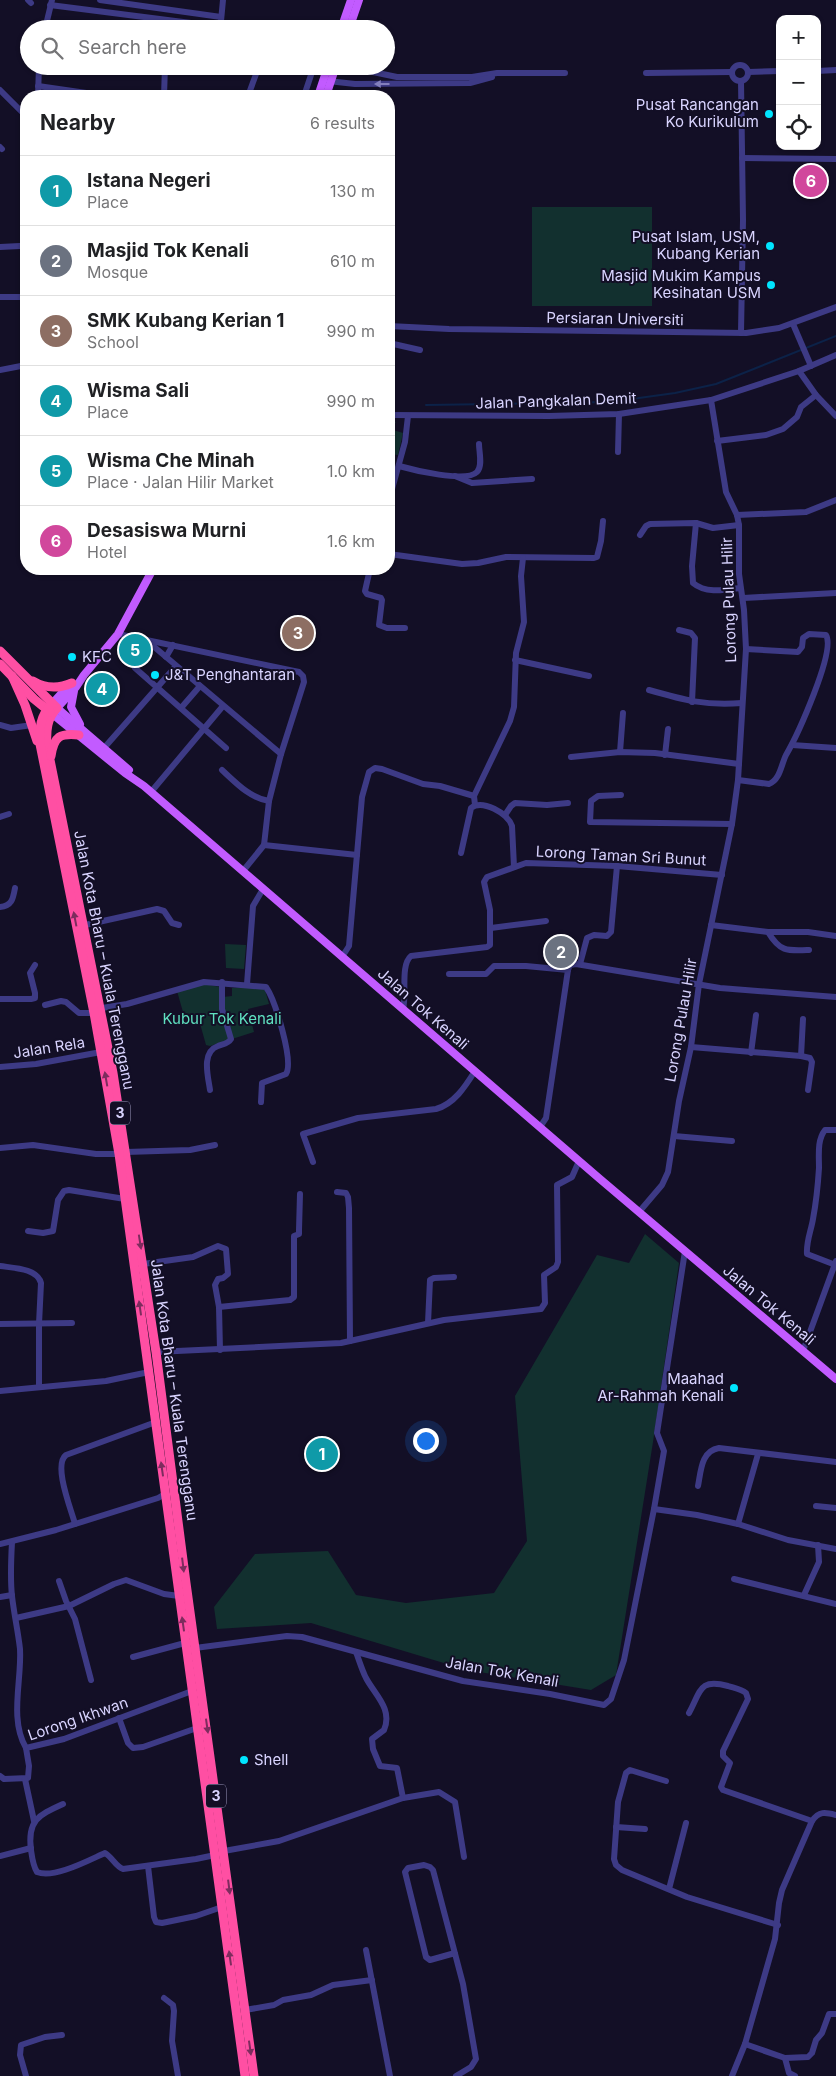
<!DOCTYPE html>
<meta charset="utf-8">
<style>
:root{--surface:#fff;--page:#f6f6f6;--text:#202124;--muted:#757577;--line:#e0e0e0;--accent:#2563eb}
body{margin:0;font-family:Inter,sans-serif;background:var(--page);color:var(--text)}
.controls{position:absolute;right:15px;top:15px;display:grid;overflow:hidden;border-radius:10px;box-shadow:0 1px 4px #0004}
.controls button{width:45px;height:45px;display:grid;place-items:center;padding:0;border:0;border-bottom:1px solid var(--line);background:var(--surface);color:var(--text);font:25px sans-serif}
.you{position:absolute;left:425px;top:1440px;width:18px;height:18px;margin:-12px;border:4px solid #fff;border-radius:50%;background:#1a73e8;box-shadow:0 0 0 8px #1a73e833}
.badge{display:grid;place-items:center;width:32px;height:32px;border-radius:50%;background:var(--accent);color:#fff;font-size:16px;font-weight:700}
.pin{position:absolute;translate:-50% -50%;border:2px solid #fff;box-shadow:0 1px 5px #0006}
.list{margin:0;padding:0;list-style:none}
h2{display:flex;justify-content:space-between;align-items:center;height:65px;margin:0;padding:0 20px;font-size:21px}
h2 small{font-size:16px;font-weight:400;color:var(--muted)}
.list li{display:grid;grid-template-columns:32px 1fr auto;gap:15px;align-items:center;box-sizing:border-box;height:70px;padding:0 20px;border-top:1px solid var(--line)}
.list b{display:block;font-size:19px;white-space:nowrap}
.list p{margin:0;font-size:16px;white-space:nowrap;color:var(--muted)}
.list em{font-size:16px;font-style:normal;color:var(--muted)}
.icon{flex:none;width:28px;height:28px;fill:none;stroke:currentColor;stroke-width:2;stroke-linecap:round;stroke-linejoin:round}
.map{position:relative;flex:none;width:836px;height:2076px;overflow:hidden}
.search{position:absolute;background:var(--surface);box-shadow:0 1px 4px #0004;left:20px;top:20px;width:375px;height:55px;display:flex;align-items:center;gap:12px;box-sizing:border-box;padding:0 18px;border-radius:28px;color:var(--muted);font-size:19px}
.panel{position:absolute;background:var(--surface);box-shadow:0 1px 4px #0004;left:20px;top:90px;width:375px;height:485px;border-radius:20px}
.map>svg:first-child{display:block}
</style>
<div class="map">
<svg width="836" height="2076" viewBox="0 0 836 2076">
<rect width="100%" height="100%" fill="#130f26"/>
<g fill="#12302f">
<rect x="532" y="207" width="120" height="99"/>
<path d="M389 422H396L392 427 393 430 403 433 398 455 389 454Z"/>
<path d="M225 944 246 945 244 969 226 968Z"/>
<path d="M204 984 220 987 223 997 232 996V988L258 987 265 990 269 1004 248 1009 254 1032 210 1046 206 1045 199 1020 185 1019 177 991Z"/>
<path d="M645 1234 679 1263 653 1442 616 1675 591 1690 467 1670 311 1623 217 1629 214 1607 255 1554 328 1551 356 1595 406 1603 494 1593 527 1541 515 1396 597 1255 629 1263Z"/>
</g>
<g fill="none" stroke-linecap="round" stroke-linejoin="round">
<path stroke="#0c2248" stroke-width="2" d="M426 405 610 402 675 393 716 384 836 336"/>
<g stroke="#3d3a85" stroke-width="6">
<path d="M28 0 31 3"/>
<path d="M100 0 221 17"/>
<path d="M50 5 238 29"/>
<path d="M221 21 223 0"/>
<path d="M45 29 52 0"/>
<circle cx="740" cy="73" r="8"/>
<path d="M331 71 373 72 397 77H472L497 73H565"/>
<path d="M817 71 836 70"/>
<path d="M748 72 780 71"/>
<path d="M646 73 732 72"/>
<path d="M328 81 355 84 470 83 492 77"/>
<path d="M38 86 107 96"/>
<path d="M0 90 26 116"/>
<path d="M38 96 39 66"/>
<path d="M164 96 165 66"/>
<path d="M248 96 259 66"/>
<path d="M304 96 314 66"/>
<path d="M0 147 2 149"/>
<path d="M742 158 836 159"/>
<path d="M0 247 20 246"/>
<path d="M0 297H26"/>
<path d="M793 324 811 366"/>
<path d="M389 326 449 329 746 333 779 328 836 307"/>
<path d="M741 333 743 220 741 81"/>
<path d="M389 343 420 350"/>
<path d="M25 365 26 335"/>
<path d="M0 370 26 365"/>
<path d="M799 371 816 395 836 416"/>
<path d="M389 415 549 416 619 414 711 400 799 371 836 355"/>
<path d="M717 441 766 435 783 429 797 417 801 407 816 395"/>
<path d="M618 452 619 414"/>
<path d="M399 466C413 470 466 483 477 472 483 466 479 452 479 444"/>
<path d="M455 476 472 483 532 479"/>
<path d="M389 500 405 442 408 416"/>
<path d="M737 515 806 512 836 500"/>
<path d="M696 523 692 566 693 583C706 594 725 590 740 588"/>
<path d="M640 535 646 526 650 524 696 523 713 528 739 525"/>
<path d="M389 554 462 564 478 563 506 557 594 558 597 557 601 541 603 521"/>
<path d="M370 569 365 591 367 594 381 598 382 600 379 625 387 628H405"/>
<path d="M743 598 836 593"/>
<path d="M679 630 691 633 695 638 692 702"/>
<path d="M118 634 299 672 303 676 304 682 281 754 269 801 264 845 243 871"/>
<path d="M146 640 281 754"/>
<path d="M166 657 173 645"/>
<path d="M515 660 589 676"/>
<path d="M135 668 226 748"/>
<path d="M649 690C684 700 705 706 742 703"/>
<path d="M181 708 200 686"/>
<path d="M0 725 11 728 32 725"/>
<path d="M792 745 836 748"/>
<path d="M104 748 176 666"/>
<path d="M620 752 623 713"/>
<path d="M665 755 668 729"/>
<path d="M571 757 620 752 655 753 739 764"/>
<path d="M222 770C236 783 250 798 269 801"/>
<path d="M738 780 769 784C780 780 781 765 786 755 797 736 836 651 826 635L809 634 803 638 802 647 798 652 746 649"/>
<path d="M151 792 223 706"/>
<path d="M621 795 598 796 591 801 590 822 732 824"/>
<path d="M475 805 474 796 510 721 514 707 516 653 524 622 521 576 523 558"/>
<path d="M505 815 511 806 515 803 547 805 568 803"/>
<path d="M0 817 9 814"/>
<path d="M264 845 357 855"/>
<path d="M461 853 471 808C482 799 508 813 512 826L514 867"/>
<path d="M0 907C12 906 13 899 15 888"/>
<path d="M85 925 157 909 164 911 172 923 179 925"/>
<path d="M711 925 768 932C780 952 787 951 809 950"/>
<path d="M491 928 546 921"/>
<path d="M768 932H808L836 936"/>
<path d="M342 957 349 946 362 797 369 772 375 768 382 769 423 784 440 786 474 796"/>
<path d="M580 964 587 938 594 935 607 936 611 932 617 866"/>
<path d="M449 974H486L494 966H526L568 970"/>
<path d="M247 984 253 906 263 889"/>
<path d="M0 999H31L35 998V993L30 973 35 965"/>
<path d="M45 1005 61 1001 66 1002 79 1013H94"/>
<path d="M102 1008 127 1004 204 982 266 987C275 1000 294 1061 286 1074L262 1083 261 1102"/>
<path d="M403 1009C407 995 400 965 411 956L487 947 490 945V910L484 882 487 877 526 863 617 866 722 875"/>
<path d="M691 1047 801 1056 803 1019"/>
<path d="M751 1053 756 1015"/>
<path d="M801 1056 810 1058 812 1062 808 1090"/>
<path d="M0 1067 36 1064 101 1052"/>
<path d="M210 1090C208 1076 201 1052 218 1046 223 1044 228 1044 231 1039L222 1009V982"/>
<path d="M540 1127 546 1118 568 970 570 965 576 964 720 988 836 997"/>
<path d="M674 1136 732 1141"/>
<path d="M0 1148 33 1145 96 1154H119"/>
<path d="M126 1152 190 1150 215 1145"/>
<path d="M313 1162 303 1134 358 1118 436 1109C454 1104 465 1087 475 1071"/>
<path d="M337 1192 346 1193 348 1197 349 1208 350 1341"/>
<path d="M639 1212 662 1185 668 1172 679 1101 691 1047 699 984 732 824 738 780 746 649 744 610 739 574V525L737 515 726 492 711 400"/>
<path d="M28 1231 43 1233 53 1231 58 1200 64 1191 69 1190 125 1199"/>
<path d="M143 1264 193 1257 218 1246 226 1249 228 1274 223 1278 218 1279 215 1285 219 1307 220 1350"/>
<path d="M833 1264 807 1254C806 1242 811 1231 813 1219 816 1203 818 1184 819 1168 819 1155 817 1140 825 1130H836"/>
<path d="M0 1266C13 1268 37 1268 41 1283L39 1324V1387"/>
<path d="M219 1307 290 1300 294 1297V1236L299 1234V1230L300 1194"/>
<path d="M428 1323 430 1280 434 1278 454 1277"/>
<path d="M0 1324 72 1323"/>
<path d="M803 1351 836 1261"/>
<path d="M156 1352 341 1343 444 1320 541 1309 545 1303 544 1275 556 1267 558 1262 557 1185 572 1177 579 1161"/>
<path d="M0 1391 106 1381 149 1372"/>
<path d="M698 1486C701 1471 701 1451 719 1448L836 1462"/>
<path d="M816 1506 836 1508"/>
<path d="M654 1509 697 1515 738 1524 788 1540 836 1549"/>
<path d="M75 1524C71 1509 53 1465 66 1455L156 1422"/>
<path d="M738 1524 758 1454"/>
<path d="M12 1542C11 1560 10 1578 12 1596 14 1614 18 1631 20 1649 22 1680 9 1719 26 1748"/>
<path d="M0 1544 56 1530 158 1498 165 1494"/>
<path d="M734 1579 836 1604"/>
<path d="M59 1581 66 1601 75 1619 91 1680"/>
<path d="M804 1595 819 1562 818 1545"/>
<path d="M0 1597 12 1595"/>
<path d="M16 1618 69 1606 114 1584 126 1580 164 1594 179 1596"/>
<path d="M195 1648 287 1636 302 1637 463 1681 550 1694 604 1705 611 1699 624 1660 654 1509 664 1451 657 1433 685 1251"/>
<path d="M356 1652C359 1660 362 1670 366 1678 375 1695 393 1709 384 1730L372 1739 373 1749 380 1766 397 1768 403 1798"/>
<path d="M133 1657 185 1643"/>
<path d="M689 1713C701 1691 699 1678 728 1686 734 1688 741 1689 746 1693L748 1699 723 1751V1756L730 1763 721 1787 723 1790 812 1821"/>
<path d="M119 1718 128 1743 133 1748 143 1747 197 1728"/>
<path d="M0 1776 4 1779 28 1778 29 1766 26 1748 64 1739 192 1691"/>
<path d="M25 1779 34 1821"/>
<path d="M666 1781 630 1770 626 1773 618 1802 614 1859 616 1865 622 1870 687 1897 778 1925"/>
<path d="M63 1804C39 1815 27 1820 31 1850 32 1857 33 1866 37 1872 54 1879 89 1860 105 1853 113 1858 115 1866 123 1869L196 1859 215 1855"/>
<path d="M616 1827 645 1829"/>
<path d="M224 1851 279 1841 403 1798 439 1792 455 1802 464 1857"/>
<path d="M0 1856 31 1848"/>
<path d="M148 1866 154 1917 156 1922 162 1923 196 1916 222 1907"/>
<path d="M669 1889 686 1823"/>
<path d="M366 1950 390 2076"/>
<path d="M455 1953 430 1960 426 1957 405 1872 408 1868 424 1865 430 1867 433 1870 463 1984 476 2059 471 2067 456 2076"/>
<path d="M164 1998 173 2005 174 2011 172 2041 178 2076"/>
<path d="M245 2010 274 2005 283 2000 311 1995 333 1985 372 1980"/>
<path d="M745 2044 785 2058 789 2073 795 2076"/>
<path d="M785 2058 808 2057 812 2053 816 2040 822 2033 829 2014H836"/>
<path d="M26 2076 20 2055 21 2045 45 2037 62 2035"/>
<path d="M732 2076 745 2044 775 1939 779 1903 782 1890 812 1821C819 1811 825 1812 836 1815"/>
</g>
<g stroke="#c25bff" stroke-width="8">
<path d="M341 29 351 0"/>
<path d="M349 29 359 0"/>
<path d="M318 96 328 66"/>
<path d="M326 96 336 66"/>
<path d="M74 691 71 707 80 724"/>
<path d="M52 704 71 683"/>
<path d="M51 713 125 773 144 786 600 1179 836 1379"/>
<path d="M129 770 57 708 76 687 84 675 118 634 153 569"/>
</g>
<g stroke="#ff4fa3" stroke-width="9">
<path d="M0 651 57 708C47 718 46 731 47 745L113 1073 156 1352 186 1583 254 2076"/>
<path d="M0 664 34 699 50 712"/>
<path d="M12 676 25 705 37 741"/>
<path d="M33 681C46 689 58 689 72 683"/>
<path d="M52 704C40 716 39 728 40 744L94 1013 119 1154 245 2076"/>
<path d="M51 756C54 736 60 733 79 735"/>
</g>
</g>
<defs><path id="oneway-solid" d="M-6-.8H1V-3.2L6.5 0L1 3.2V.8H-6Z" transform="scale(1.25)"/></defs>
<use fill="#837fbc" href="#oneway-solid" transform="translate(382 84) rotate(180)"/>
<g fill="#7d2c5e">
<use href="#oneway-solid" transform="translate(75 919) rotate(-101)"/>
<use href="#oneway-solid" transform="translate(106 1079) rotate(-100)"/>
<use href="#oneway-solid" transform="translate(140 1242) rotate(81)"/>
<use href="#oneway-solid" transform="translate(140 1308) rotate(-98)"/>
<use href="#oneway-solid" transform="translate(162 1469) rotate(-98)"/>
<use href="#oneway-solid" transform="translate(183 1565) rotate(83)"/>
<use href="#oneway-solid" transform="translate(183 1624) rotate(-98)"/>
<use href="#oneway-solid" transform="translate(207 1726) rotate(82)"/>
<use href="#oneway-solid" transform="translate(229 1887) rotate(83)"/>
<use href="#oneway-solid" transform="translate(230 1958) rotate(-98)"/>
<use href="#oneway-solid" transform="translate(250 2048) rotate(82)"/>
</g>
<g fill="#00e5ff" stroke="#130f26" stroke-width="2">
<circle cx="769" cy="114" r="5"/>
<circle cx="770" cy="246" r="5"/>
<circle cx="771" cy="285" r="5"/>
<circle cx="72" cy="657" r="5"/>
<circle cx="155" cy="675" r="5"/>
<circle cx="734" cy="1388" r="5"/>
<circle cx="244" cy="1760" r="5"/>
</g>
<g text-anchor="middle" stroke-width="4" stroke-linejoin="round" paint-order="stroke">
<g fill="#130f26" stroke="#9e99be" stroke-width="1">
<rect x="110" y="1101.5" width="20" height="23" rx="4"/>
<rect x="206" y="1784.5" width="20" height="23" rx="4"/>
</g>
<g font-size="14" font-weight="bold" fill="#d9d4ff">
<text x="120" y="1118">3</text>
<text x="216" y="1801">3</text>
</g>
<g font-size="15" fill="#d9d4ff" stroke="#130f26" text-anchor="end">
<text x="759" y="110">Pusat Rancangan<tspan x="759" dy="17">Ko Kurikulum</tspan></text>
<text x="760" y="242">Pusat Islam, USM,<tspan x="760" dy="17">Kubang Kerian</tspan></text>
<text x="761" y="281">Masjid Mukim Kampus<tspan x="761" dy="17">Kesihatan USM</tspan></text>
<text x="82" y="662" text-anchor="start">KFC</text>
<text x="165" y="680" text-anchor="start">J&amp;T Penghantaran</text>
<text x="724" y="1384">Maahad<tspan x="724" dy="17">Ar-Rahmah Kenali</tspan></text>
<text x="254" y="1765" text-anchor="start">Shell</text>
</g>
<g font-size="15" fill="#d9d4ff" stroke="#130f26">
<text transform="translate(615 319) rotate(1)" y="5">Persiaran Universiti</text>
<text transform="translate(556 401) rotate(-2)" y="5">Jalan Pangkalan Demit</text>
<text transform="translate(729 600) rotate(-92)" y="5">Lorong Pulau Hilir</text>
<text transform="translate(621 856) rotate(3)" y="5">Lorong Taman Sri Bunut</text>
<text transform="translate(104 960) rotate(79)" y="5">Jalan Kota Bharu – Kuala Terengganu</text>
<text transform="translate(423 1009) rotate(41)" y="5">Jalan Tok Kenali</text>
<text transform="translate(681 1020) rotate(-80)" y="5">Lorong Pulau Hilir</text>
<text transform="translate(49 1048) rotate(-9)" y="5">Jalan Rela</text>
<text transform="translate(769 1305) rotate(40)" y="5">Jalan Tok Kenali</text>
<text transform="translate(174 1390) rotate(82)" y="5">Jalan Kota Bharu – Kuala Terengganu</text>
<text transform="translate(502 1672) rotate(10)" y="5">Jalan Tok Kenali</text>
<text transform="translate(78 1719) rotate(-19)" y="5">Lorong Ikhwan</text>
</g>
<g font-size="15" fill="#5fe0c0" stroke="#130f26">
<text x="222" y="1024">Kubur Tok Kenali</text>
</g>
</g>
</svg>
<div class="controls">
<button>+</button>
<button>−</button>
<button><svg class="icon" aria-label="locate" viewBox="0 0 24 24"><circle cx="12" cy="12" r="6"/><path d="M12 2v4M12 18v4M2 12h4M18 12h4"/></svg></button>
</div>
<div class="you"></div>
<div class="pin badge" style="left:322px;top:1454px;background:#0f9aa8">1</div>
<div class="pin badge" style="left:561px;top:952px;background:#6b7280">2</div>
<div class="pin badge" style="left:298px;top:633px;background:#8d6e63">3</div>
<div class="pin badge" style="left:102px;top:689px;background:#0f9aa8">4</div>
<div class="pin badge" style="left:135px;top:650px;background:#0f9aa8">5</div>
<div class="pin badge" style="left:811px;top:181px;background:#d1479c">6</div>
<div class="search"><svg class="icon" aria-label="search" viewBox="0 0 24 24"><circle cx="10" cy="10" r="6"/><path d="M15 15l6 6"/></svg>Search here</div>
<section class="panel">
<h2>Nearby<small>6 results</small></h2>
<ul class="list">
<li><span class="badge" style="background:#0f9aa8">1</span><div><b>Istana Negeri</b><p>Place</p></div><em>130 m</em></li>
<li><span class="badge" style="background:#6b7280">2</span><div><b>Masjid Tok Kenali</b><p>Mosque</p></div><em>610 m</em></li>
<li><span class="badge" style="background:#8d6e63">3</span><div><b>SMK Kubang Kerian 1</b><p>School</p></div><em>990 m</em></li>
<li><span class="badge" style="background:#0f9aa8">4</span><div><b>Wisma Sali</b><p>Place</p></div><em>990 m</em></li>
<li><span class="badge" style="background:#0f9aa8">5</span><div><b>Wisma Che Minah</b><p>Place · Jalan Hilir Market</p></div><em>1.0 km</em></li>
<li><span class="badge" style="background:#d1479c">6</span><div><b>Desasiswa Murni</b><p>Hotel</p></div><em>1.6 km</em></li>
</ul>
</section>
</div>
